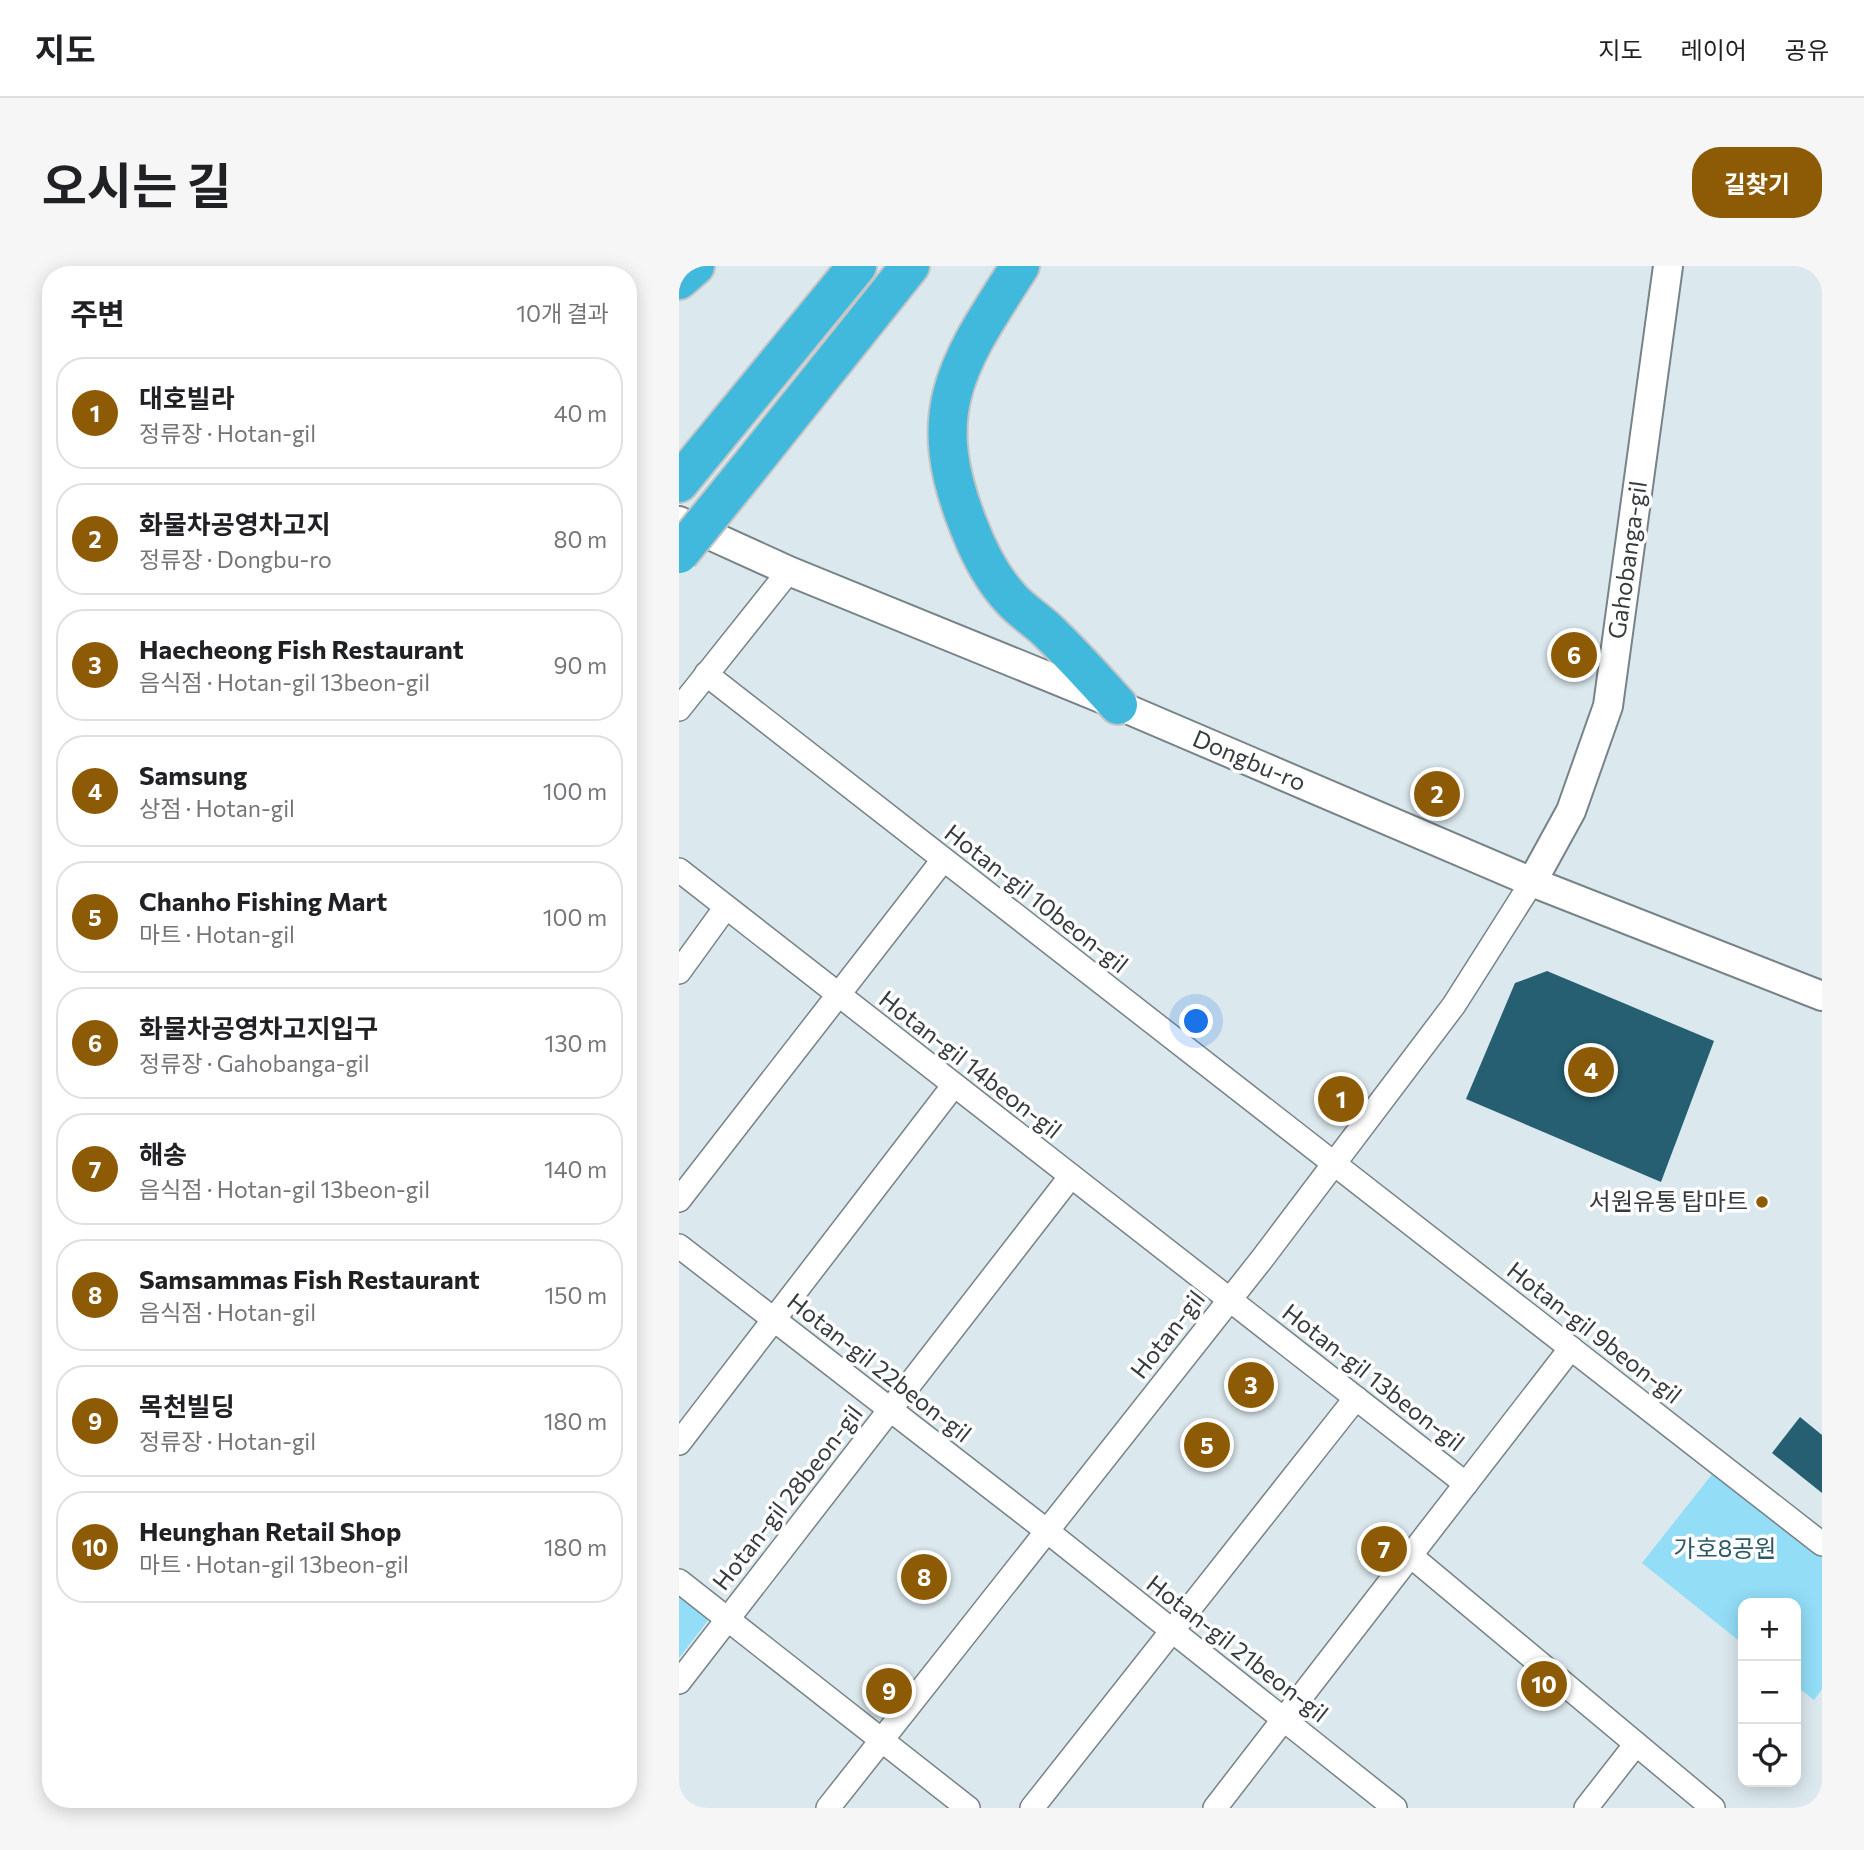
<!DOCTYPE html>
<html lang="ko">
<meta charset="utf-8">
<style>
:root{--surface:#fff;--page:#f6f6f6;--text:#202124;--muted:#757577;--line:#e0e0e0;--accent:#8d5b06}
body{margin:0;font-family:Commissioner,"Noto Sans KR",sans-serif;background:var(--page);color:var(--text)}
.controls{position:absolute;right:21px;bottom:21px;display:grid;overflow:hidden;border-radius:14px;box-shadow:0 4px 18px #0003}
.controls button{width:63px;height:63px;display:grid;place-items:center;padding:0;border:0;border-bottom:2px solid var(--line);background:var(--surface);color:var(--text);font:35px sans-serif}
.you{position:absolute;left:518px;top:756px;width:24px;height:24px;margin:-18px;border:5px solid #fff;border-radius:50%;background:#1a73e8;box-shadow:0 0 0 10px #1a73e833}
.badge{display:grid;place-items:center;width:46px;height:46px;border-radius:50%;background:var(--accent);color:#fff;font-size:23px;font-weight:700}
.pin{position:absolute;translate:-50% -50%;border:4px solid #fff;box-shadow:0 2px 7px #0006}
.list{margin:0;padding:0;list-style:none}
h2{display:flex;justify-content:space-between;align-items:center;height:91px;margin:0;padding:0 28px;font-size:30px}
h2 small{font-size:23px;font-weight:400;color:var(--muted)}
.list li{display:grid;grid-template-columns:46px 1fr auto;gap:21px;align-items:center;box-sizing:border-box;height:112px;margin:0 14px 14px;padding:0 14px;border:2px solid var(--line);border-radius:28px}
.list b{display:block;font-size:26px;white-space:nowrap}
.list p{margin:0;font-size:23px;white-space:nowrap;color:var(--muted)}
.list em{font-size:23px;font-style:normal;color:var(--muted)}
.icon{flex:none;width:38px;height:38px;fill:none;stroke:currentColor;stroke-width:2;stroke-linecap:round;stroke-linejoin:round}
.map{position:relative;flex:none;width:1143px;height:1542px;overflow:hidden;border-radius:28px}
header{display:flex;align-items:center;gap:42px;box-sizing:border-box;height:98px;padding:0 35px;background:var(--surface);border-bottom:2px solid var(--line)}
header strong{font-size:33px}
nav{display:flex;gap:38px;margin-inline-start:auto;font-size:24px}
.intro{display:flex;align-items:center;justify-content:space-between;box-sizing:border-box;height:168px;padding:0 42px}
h1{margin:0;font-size:49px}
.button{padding:18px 32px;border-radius:28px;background:var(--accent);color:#fff;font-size:24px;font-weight:700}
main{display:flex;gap:42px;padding:0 42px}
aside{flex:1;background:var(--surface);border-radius:28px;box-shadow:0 4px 18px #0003}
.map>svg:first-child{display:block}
</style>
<header>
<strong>지도</strong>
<nav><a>지도</a><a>레이어</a><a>공유</a></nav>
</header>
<div class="intro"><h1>오시는 길</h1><a class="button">길찾기</a></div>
<main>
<aside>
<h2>주변<small>10개 결과</small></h2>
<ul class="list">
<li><span class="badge">1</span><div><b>대호빌라</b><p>정류장 · Hotan-gil</p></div><em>40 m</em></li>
<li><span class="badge">2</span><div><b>화물차공영차고지</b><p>정류장 · Dongbu-ro</p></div><em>80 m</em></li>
<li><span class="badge">3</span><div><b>Haecheong Fish Restaurant</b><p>음식점 · Hotan-gil 13beon-gil</p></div><em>90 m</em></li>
<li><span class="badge">4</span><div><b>Samsung</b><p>상점 · Hotan-gil</p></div><em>100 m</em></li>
<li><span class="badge">5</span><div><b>Chanho Fishing Mart</b><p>마트 · Hotan-gil</p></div><em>100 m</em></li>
<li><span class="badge">6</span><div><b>화물차공영차고지입구</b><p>정류장 · Gahobanga-gil</p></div><em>130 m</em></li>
<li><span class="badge">7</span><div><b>해송</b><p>음식점 · Hotan-gil 13beon-gil</p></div><em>140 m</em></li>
<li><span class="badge">8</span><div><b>Samsammas Fish Restaurant</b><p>음식점 · Hotan-gil</p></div><em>150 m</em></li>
<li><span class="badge">9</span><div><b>목천빌딩</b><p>정류장 · Hotan-gil</p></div><em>180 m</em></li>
<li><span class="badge">10</span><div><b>Heunghan Retail Shop</b><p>마트 · Hotan-gil 13beon-gil</p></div><em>180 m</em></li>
</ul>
</aside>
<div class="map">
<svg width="1143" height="1542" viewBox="0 0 1143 1542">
<rect width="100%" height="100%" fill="#dbe8ed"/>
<g fill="#93ddf7">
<path d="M1038 1202 1143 1286V1423L1135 1434 1117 1420V1337H1064V1378L963 1297Z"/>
<path d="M0 1330 30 1353 0 1392Z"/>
</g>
<g fill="#255f71">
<path d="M868 705 1035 775 982 916 787 833 836 717Z"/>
<path d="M1121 1151 1143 1169V1227L1093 1187Z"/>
</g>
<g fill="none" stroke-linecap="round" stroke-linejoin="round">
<g stroke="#778387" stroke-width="26">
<g id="minor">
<path d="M27 408 1143 1278"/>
<path d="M0 443 110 305"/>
<path d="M0 604 787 1218"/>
<path d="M0 706 47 641"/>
<path d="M0 934 264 594"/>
<path d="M0 980 368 1265 716 1542"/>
<path d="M0 1177 275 819"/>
<path d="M732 1290 1034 1542"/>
<path d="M0 1315 289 1542"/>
<path d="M0 1416 392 910"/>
<path d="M149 1542 583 993 775 739 853 616"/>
<path d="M353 1542 677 1132"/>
<path d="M536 1542 892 1082"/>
<path d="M907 1542 957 1478"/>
</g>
</g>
<g stroke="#778387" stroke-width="32">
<g id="tertiary">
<path d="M0 255 110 305 439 439 853 616 1143 730"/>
<path d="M853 616 892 545 929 440 989 0"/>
</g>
</g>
<g stroke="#c3c4c5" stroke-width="42">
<g id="motorway">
<path d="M341 0C279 97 243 144 290 261 300 287 313 313 333 334 345 347 361 356 373 369 396 391 417 415 439 439"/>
<path d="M0 14 16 0"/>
<path d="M68 204 231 0"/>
<path d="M0 217 178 0"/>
</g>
</g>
<use href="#minor" stroke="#fff" stroke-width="23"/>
<use href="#tertiary" stroke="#fff" stroke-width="28"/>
<use href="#motorway" stroke="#41b9dc" stroke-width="38"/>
<g stroke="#c3c4c5" stroke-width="42" stroke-linecap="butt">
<path id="motorway-bridge" d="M0 288 68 204"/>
</g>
<use href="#motorway-bridge" stroke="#41b9dc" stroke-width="38"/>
</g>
<circle fill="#8d5b06" stroke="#fff" stroke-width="2.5" cx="1083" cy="936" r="7"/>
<g text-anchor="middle" stroke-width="7" stroke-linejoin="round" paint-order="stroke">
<g font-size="24" fill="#363b3d" stroke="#fff">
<text transform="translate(949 294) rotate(-82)" y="8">Gahobanga-gil</text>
<text transform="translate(570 495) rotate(23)" y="8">Dongbu-ro</text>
<text transform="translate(357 633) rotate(38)" y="8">Hotan-gil 10beon-gil</text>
<text transform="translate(291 799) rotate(38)" y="8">Hotan-gil 14beon-gil</text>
<text transform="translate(915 1067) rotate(38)" y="8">Hotan-gil 9beon-gil</text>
<text transform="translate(489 1069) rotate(-52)" y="8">Hotan-gil</text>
<text transform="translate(200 1102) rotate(38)" y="8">Hotan-gil 22beon-gil</text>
<text transform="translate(694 1112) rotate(38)" y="8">Hotan-gil 13beon-gil</text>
<text transform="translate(109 1232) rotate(-52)" y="8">Hotan-gil 28beon-gil</text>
<text transform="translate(558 1383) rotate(38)" y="8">Hotan-gil 21beon-gil</text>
</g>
<g font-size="24" fill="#363b3d" stroke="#fff" text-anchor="end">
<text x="1069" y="944">서원유통 탑마트</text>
</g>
<g font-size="24" fill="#2b5968" stroke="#fff">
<text x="1046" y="1291">가호8공원</text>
</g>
</g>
</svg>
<div class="controls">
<button>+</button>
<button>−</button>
<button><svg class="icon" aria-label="locate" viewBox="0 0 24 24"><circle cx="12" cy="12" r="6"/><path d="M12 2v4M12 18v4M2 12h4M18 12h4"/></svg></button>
</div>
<div class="you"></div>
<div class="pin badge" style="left:662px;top:833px">1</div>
<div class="pin badge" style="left:758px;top:528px">2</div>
<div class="pin badge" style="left:572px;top:1119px">3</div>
<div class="pin badge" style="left:912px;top:804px">4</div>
<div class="pin badge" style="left:528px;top:1179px">5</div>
<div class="pin badge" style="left:895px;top:389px">6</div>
<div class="pin badge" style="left:705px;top:1283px">7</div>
<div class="pin badge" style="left:245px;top:1311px">8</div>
<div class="pin badge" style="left:210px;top:1425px">9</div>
<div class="pin badge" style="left:865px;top:1418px">10</div>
</div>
</main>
